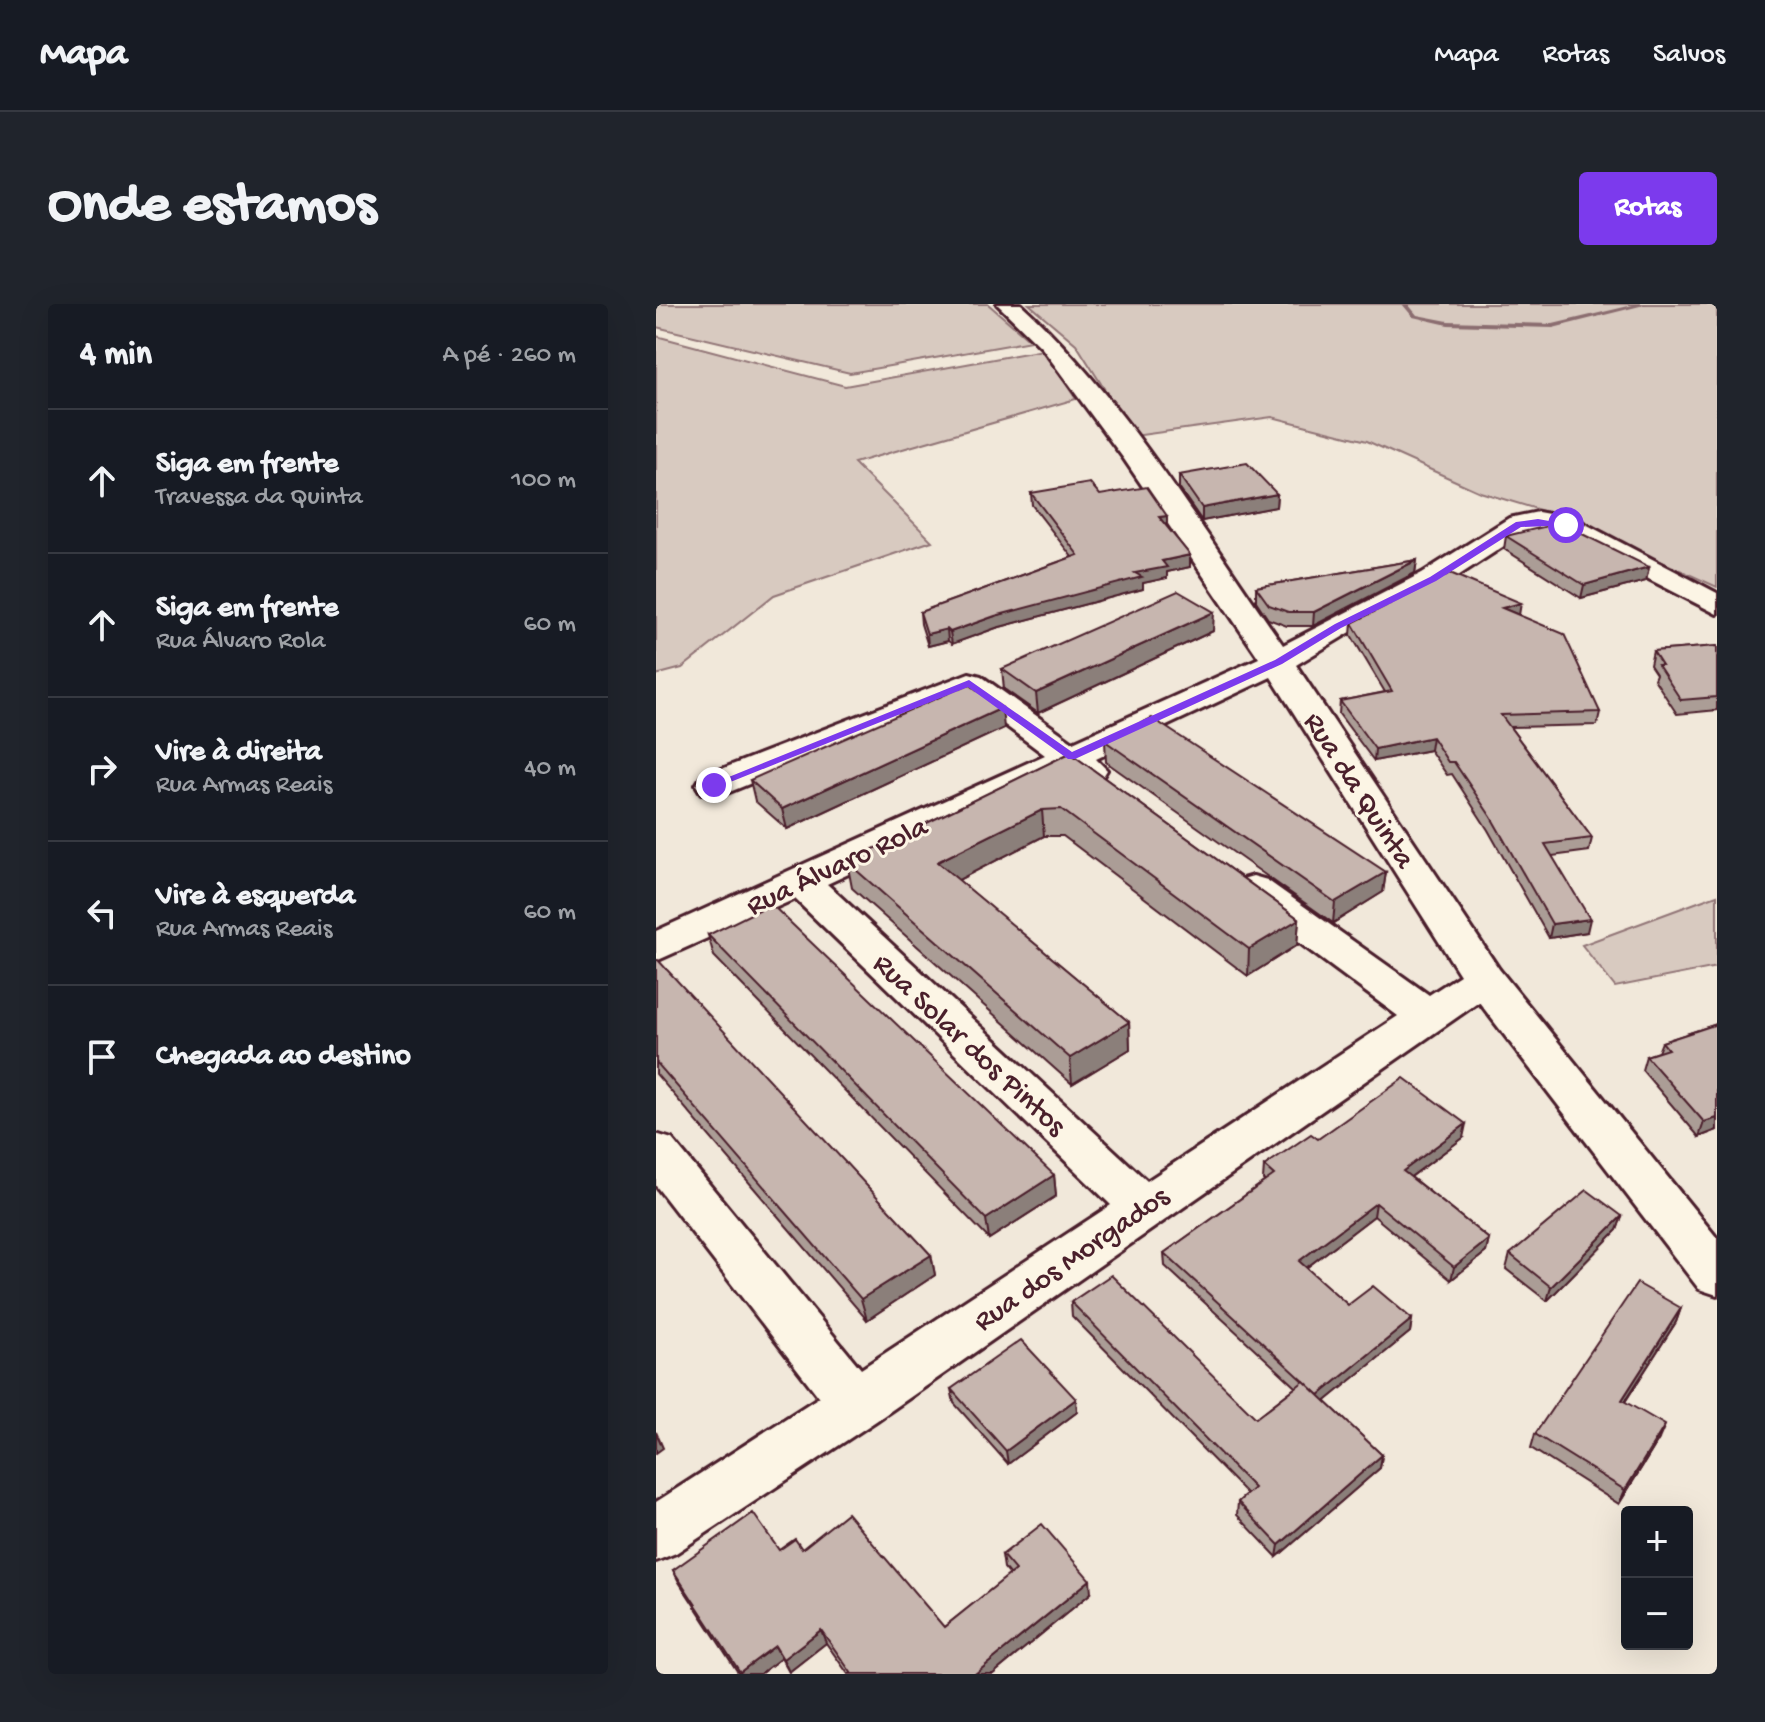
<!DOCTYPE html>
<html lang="pt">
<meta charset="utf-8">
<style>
:root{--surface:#171b24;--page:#20242c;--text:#f1f3f6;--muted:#9ea1a6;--line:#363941;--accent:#7c3aed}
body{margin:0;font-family:"Gochi Hand",sans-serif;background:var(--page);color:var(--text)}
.controls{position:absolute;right:24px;bottom:24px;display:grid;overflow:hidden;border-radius:8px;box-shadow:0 8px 32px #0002}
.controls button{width:72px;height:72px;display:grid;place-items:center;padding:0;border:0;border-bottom:2px solid var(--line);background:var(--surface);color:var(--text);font:40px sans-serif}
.stop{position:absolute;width:24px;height:24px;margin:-18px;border:6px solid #7c3aed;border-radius:50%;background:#fff}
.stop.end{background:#7c3aed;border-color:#fff;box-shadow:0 2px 8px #0008}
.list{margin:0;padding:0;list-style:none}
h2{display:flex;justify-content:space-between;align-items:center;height:104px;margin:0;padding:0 32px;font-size:34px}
h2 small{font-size:26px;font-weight:400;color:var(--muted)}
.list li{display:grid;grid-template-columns:52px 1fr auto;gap:24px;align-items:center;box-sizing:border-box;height:144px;padding:0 32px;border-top:2px solid var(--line)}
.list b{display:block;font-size:30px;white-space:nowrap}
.list p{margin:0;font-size:26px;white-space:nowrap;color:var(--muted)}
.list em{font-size:26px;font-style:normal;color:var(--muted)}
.icon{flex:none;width:44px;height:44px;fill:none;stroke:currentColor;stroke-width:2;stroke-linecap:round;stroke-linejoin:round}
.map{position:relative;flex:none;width:1061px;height:1370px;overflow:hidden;border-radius:8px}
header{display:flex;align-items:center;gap:48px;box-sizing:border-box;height:112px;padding:0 40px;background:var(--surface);border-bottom:2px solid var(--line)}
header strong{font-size:38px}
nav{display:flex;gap:44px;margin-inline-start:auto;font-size:28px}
.intro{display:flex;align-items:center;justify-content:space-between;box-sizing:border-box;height:192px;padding:0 48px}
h1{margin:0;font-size:56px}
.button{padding:20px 36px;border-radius:8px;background:var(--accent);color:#fff;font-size:28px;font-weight:700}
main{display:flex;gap:48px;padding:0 48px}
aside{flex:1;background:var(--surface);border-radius:8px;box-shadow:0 8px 32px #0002}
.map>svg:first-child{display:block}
</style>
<header>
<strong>Mapa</strong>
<nav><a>Mapa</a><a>Rotas</a><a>Salvos</a></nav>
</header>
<div class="intro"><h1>Onde estamos</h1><a class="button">Rotas</a></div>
<main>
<aside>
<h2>4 min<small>A pé · 260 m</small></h2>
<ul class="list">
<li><svg class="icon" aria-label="ahead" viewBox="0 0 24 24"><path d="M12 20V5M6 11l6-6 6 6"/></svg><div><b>Siga em frente</b><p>Travessa da Quinta</p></div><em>100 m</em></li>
<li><svg class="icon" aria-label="ahead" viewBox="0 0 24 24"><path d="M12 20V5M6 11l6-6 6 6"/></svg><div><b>Siga em frente</b><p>Rua Álvaro Rola</p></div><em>60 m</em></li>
<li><svg class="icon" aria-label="right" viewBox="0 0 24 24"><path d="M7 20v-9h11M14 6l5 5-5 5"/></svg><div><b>Vire à direita</b><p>Rua Armas Reais</p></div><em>40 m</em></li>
<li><svg class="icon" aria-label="left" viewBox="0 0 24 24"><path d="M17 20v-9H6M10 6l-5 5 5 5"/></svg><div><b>Vire à esquerda</b><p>Rua Armas Reais</p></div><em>60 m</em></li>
<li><svg class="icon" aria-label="arrive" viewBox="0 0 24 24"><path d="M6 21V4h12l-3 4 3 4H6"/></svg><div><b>Chegada ao destino</b></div></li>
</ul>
</aside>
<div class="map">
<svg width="1061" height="1370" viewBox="0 0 1061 1370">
<rect width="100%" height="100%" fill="#f1e8da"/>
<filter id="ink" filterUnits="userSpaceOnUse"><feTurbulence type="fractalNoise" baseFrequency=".0125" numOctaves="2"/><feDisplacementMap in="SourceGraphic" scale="16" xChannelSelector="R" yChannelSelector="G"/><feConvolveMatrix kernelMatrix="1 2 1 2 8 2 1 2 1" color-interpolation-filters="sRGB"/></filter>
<g filter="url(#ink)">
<g fill="#d8cac0" stroke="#917476" stroke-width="2">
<path d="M0 0H332L375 37 194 69 0 23Z"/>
<path d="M373 0H1061V283L907 213 824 188 711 137 616 113 478 132 420 40Z"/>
<path d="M0 32 189 82 387 46 420 95 198 159 276 237 118 291 26 364 0 371Z"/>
<path d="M1061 591V663L959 683 926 641Z"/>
</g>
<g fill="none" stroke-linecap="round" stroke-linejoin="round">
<path fill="#8b6d6f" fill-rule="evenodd" d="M746 0H752L761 11 792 17 897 20 981 0H992L897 24 792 21 757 13Z"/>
<g stroke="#4a1f2b" stroke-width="6">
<path id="street" d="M341 0H365C466 92 548 229 627 341L766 269 853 214 882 208 920 215 1061 289V310L903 229 882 226 871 227 788 281 693 329 640 361 843 665 1061 934V991L1043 985 823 698 220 1117 20 1249 0 1257V1198L163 1093 0 882V830L16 835 205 1065 455 901 139 595 0 657V627L389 451 310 392 71 489 58 492 45 489 40 481 45 473 313 369 325 372 417 438 603 354 468 155 386 44ZM615 373 804 671 773 691 611 576 597 572 583 576 577 585 583 594 742 712 491 877 171 580 412 468 433 477 446 474 451 466 440 455Z"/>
</g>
<use href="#street" fill="#fcf5e5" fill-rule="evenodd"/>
</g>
<g fill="#ab9d96" stroke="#4a1f2b" stroke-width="2">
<path d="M523 171 621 190 620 203 546 217 523 184Z"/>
<path d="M375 189 444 191 511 212V223L534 251V263L511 268V274L487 279V285L340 324 296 340 292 337 272 342 265 320 264 308 416 253 376 201Z"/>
<path d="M850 232 993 263 990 277 925 294 848 245Z"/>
<path d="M761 256 759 269 657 322H631L612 315 600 297V283Z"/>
<path d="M863 311 944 408 941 421 854 423 936 534 933 547 896 552 931 628 893 634 832 526 796 470 791 471 774 446 718 457 683 410 684 397 729 388 695 331 696 319Z"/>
<path d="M557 327 382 409 348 385 346 365Z"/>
<path d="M1061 342V406L1021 410 998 375 1000 370 994 361 997 347Z"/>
<path d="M348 424 131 525 99 497 94 476Z"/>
<path d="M449 437 730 568 727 588 677 619 450 458Z"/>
<path d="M414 449 643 615 641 641 592 672 407 532H388L302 576 473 718 474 745 416 780 196 584 191 558Z"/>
<path d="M52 631 398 871 400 892 333 935 58 652Z"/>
<path d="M0 656 275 951 279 971 211 1016 0 770Z"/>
<path d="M1061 720V826L1043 833 986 766 990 752 1002 748 1006 738Z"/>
<path d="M807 834 755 873 833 935 830 948 795 976 718 912 650 964 692 1001 756 1015 754 1028 669 1097 726 1151 724 1164 621 1253 581 1211 582 1198 591 1190 416 1012 415 998 600 1114 640 1083 509 962 508 949 609 877 607 876 608 862 662 835Z"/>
<path d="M966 912 961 926 891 997 850 965 854 950Z"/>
<path d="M1025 1004 1020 1018 969 1098 1003 1135 963 1200 875 1144 879 1130Z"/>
<path d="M295 1085 421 1108 352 1160 298 1099Z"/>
<path d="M146 1245 288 1323 354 1271 348 1264 346 1251 435 1289 337 1370H192L170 1339 133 1368 125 1354 104 1370H83L23 1278 17 1266 123 1246Z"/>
</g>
<g fill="#8b7f7a" stroke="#4a1f2b" stroke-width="2">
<path d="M621 190 620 203 546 217V204Z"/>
<path d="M511 212V223L503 213Z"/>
<path d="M534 251V263L511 268V274L487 279V285L340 324 296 340 294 328 339 312 479 269 506 257Z"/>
<path d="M761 256 759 269 657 322 658 308Z"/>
<path d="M993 263 990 277 925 294 928 281Z"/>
<path d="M865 299 863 311 846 304Z"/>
<path d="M558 308 557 327 382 409 380 389Z"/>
<path d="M291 325 292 337 272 342 271 330Z"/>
<path d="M346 404 348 424 131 525 126 505Z"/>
<path d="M776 433 774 446 718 457 719 445Z"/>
<path d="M386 506 388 532 285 585 281 558Z"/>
<path d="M730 568 727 588 677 619 679 598Z"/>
<path d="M643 615 641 641 592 672 593 645Z"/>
<path d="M934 615 931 628 893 634 896 620Z"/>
<path d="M473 718 474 745 416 780 414 754Z"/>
<path d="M1061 814V826L1043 833 1048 818Z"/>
<path d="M810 820 807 834 745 880 747 867Z"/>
<path d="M398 871 400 892 333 935 330 915Z"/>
<path d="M720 899 718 912 642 970 643 957Z"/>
<path d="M966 912 961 926 891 997 895 983Z"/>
<path d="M833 935 830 948 795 976 798 963Z"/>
<path d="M275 951 279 971 211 1016 205 995Z"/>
<path d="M1025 1004 1020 1018 961 1110 966 1096Z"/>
<path d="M756 1015 754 1028 661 1104 663 1091Z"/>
<path d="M420 1095 421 1108 352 1160 350 1147Z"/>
<path d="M1009 1121 1003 1135 963 1200 969 1186Z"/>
<path d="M0 1128 7 1144 0 1149Z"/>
<path d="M726 1151 724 1164 621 1253 623 1241Z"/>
<path d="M434 1276 435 1289 337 1370H319Z"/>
<path d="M165 1326 170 1339 133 1368 127 1355Z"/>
<path d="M119 1342 125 1354 104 1370H85L84 1368Z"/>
</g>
<g fill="#c7b6af" stroke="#4a1f2b" stroke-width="2">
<path d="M591 159 621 190 546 204 523 171Z"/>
<path d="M434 179 444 191 491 183 511 212 503 213 534 251 506 257 511 263 479 269 486 273 339 312 294 328 291 325 271 330 264 308 422 251 375 189Z"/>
<path d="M904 219 993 263 928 281 850 232Z"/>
<path d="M761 256 658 308H632L613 301 600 283Z"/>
<path d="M794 269 865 299 846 304 908 330 944 408 845 411 936 534 889 540 934 615 896 620 835 513 798 458H792L776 433 719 445 684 397 736 387 696 319Z"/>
<path d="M522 287 558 308 380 389 346 365Z"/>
<path d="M1061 342V393L1025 396 1002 361H1006L997 347Z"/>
<path d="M313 380 346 404 126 505 94 476Z"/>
<path d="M496 414 730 568 679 598 449 437Z"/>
<path d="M414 449 643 615 593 645 405 505 386 506 281 558 473 718 414 754 191 558Z"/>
<path d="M115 600 398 871 330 915 52 631Z"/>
<path d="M0 656H2L275 951 205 995 0 758Z"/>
<path d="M1061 720V814L1048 818 990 752 1012 745 1006 738Z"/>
<path d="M748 774 810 820 747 867 833 935 798 963 720 899 643 957 692 1001 717 982 756 1015 663 1091 508 949 618 871 608 862 655 830 662 835Z"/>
<path d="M931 886 966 912 895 983 854 950Z"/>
<path d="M455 971 600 1114 648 1077 726 1151 623 1241 582 1198 598 1184 415 998Z"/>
<path d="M981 979 1025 1004 966 1096 1009 1121 969 1186 879 1130Z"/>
<path d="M365 1036 420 1095 350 1147 295 1085Z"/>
<path d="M97 1209 123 1246 139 1235 146 1245 191 1209 288 1323 359 1266 346 1251 386 1220 434 1276 319 1370H196L165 1326 127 1355 119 1342 84 1368 17 1266Z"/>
</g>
</g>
<path fill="#7c3aed" d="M882 215 915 221 865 223 780 277 685 324 626 360 419 455H412L312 383 62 483 53 481 313 376 416 448 619 356 679 320 774 273 860 218Z"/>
<g text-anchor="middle" stroke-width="6" stroke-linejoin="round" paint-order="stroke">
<g font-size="30" fill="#4a1f2b" stroke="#fcf5e5">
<text transform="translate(705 485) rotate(57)" y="10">Rua da Quinta</text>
<text transform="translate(180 560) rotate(-25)" y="10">Rua Álvaro Rola</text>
<text transform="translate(315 739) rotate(43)" y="10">Rua Solar dos Pintos</text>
<text transform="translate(414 953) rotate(-35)" y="10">Rua dos Morgados</text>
</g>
</g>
</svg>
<div class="controls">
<button>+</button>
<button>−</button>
</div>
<div class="stop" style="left:910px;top:221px"></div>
<div class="stop end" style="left:58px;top:481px"></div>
</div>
</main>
